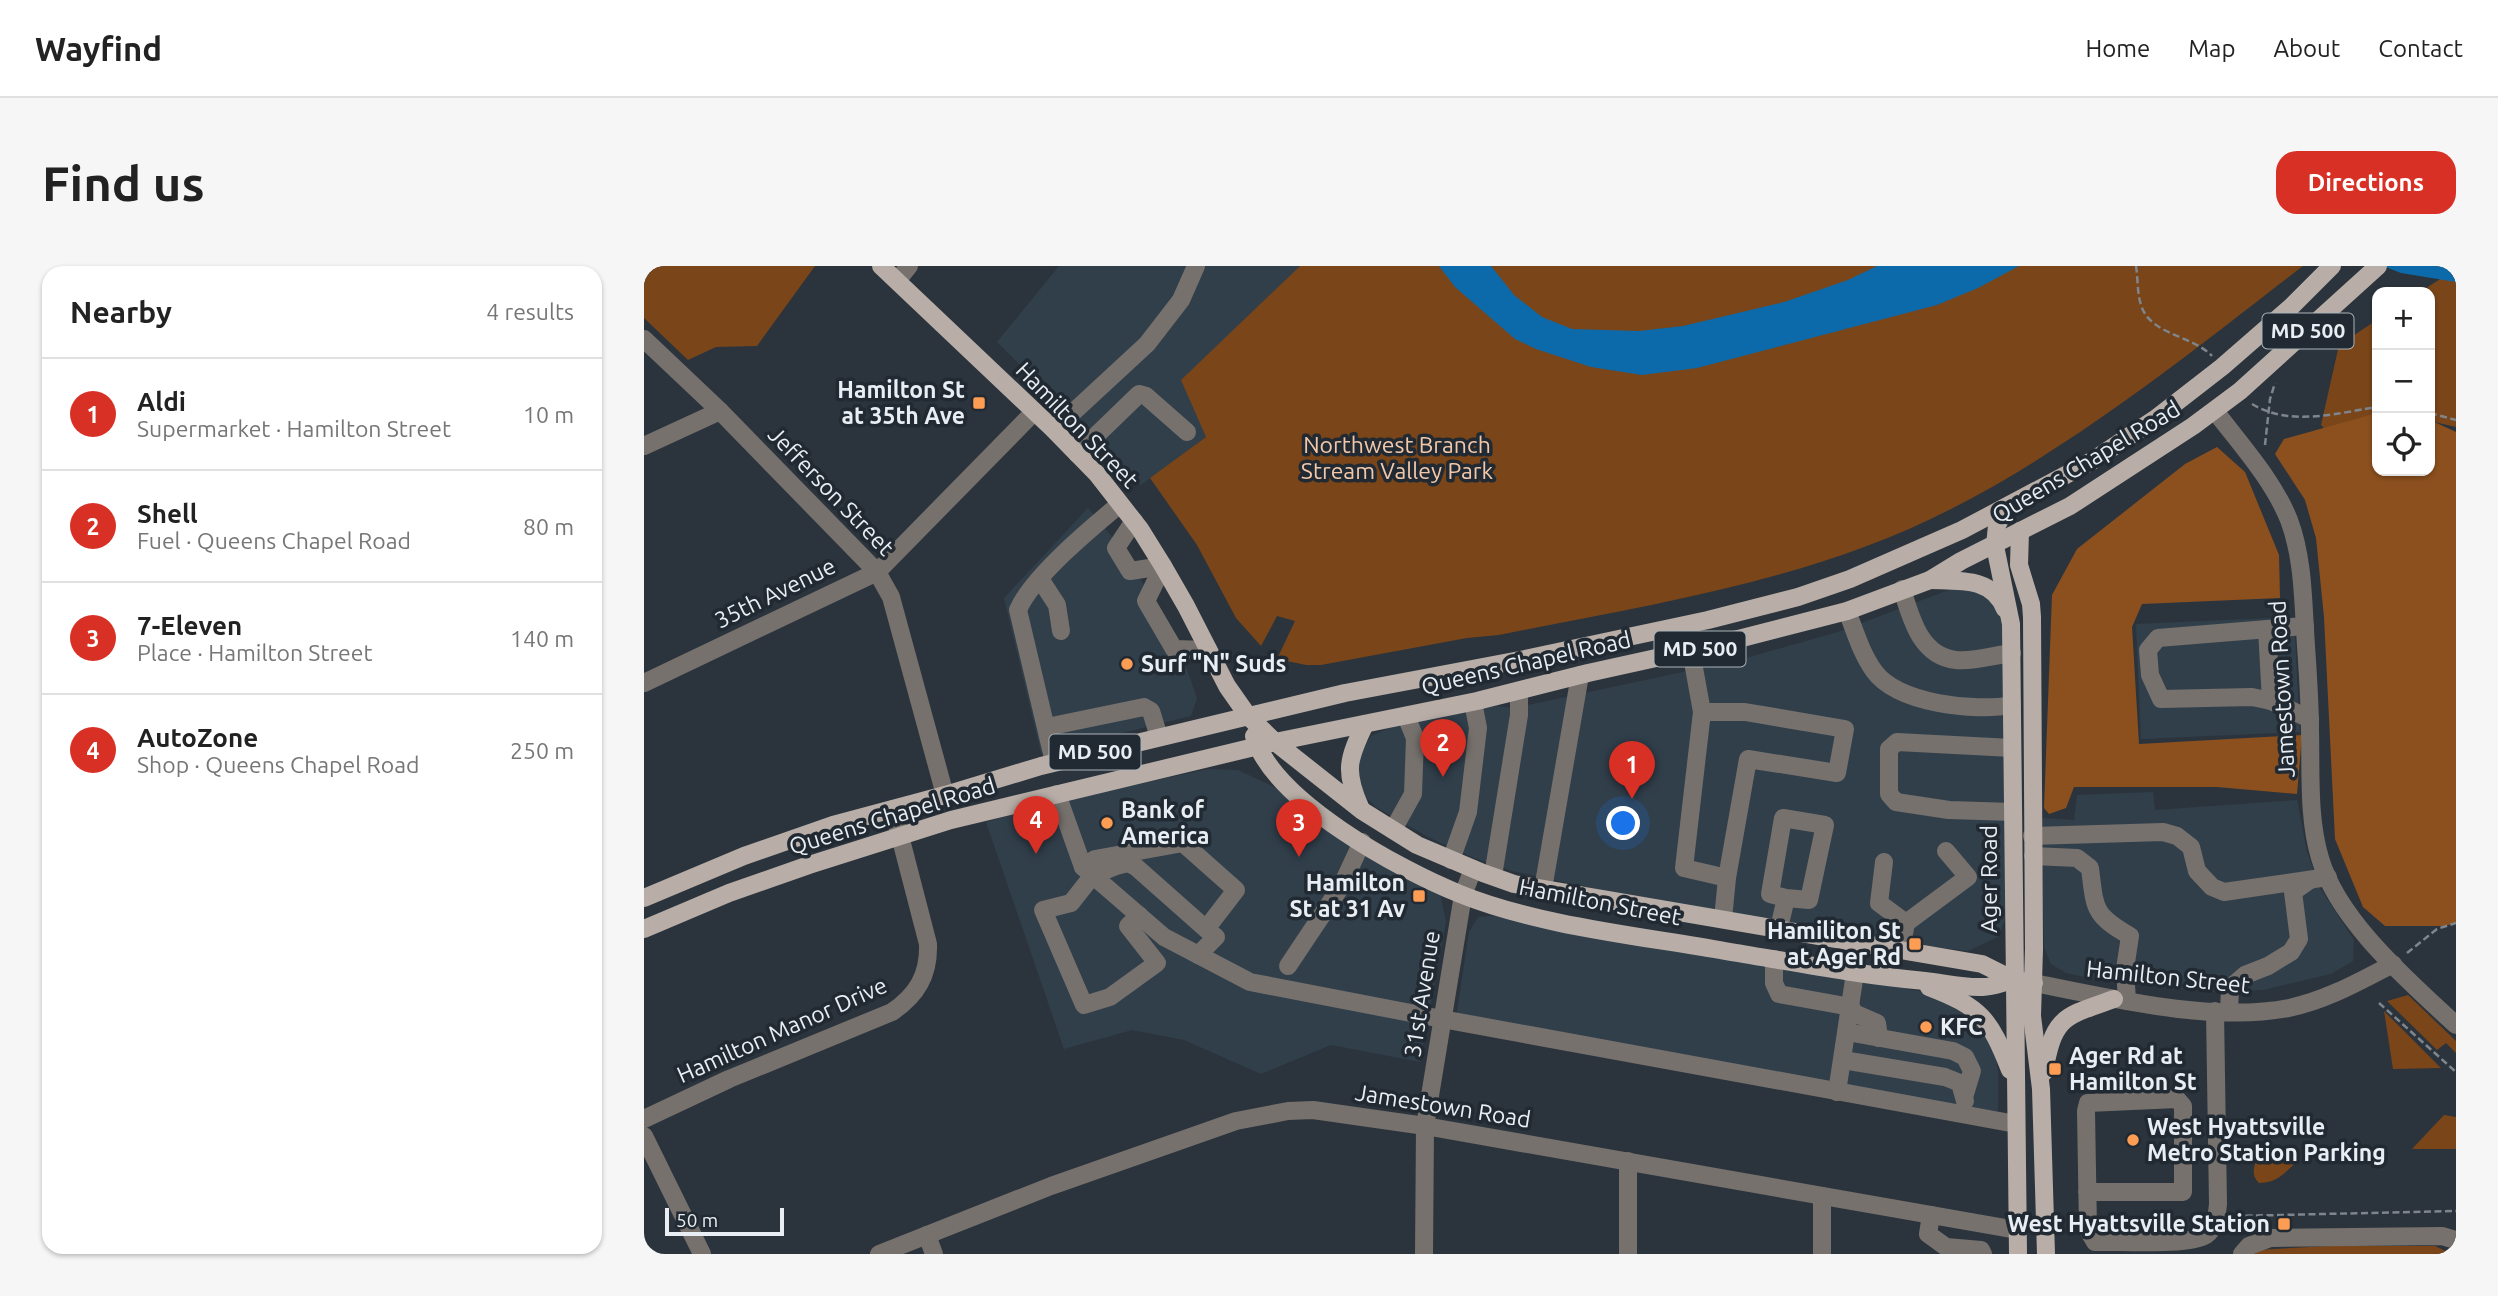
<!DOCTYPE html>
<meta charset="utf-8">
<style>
:root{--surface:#fff;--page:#f6f6f6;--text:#222;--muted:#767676;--line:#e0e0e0;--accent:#d93025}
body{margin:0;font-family:Ubuntu,sans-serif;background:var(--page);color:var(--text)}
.controls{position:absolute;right:21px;top:21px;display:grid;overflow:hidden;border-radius:14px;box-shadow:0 2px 5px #0004}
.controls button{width:63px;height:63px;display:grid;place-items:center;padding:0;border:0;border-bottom:2px solid var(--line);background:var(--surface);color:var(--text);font:35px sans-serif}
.scale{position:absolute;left:21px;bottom:18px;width:119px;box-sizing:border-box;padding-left:7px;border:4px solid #e8eef3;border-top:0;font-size:19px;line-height:24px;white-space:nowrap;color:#e8eef3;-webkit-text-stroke:5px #212a32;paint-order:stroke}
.you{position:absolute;left:980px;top:558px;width:24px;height:24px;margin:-18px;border:5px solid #fff;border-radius:50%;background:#1a73e8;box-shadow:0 0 0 10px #1a73e833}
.badge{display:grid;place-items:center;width:46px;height:46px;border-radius:50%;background:var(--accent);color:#fff;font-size:23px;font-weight:700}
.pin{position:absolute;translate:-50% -58px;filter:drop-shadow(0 2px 4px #0008)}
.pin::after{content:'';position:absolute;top:37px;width:24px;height:21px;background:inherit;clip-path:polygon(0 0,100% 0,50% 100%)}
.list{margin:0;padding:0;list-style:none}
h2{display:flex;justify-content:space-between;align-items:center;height:91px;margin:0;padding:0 28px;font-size:30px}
h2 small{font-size:23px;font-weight:400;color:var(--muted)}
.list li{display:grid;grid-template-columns:46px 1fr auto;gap:21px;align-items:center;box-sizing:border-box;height:112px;padding:0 28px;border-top:2px solid var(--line)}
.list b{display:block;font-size:26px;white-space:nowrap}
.list p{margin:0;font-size:23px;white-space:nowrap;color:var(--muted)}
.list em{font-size:23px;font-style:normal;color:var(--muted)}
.icon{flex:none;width:38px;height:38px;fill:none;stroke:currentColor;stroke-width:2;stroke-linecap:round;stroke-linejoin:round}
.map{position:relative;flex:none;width:1812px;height:988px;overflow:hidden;border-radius:21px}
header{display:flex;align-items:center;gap:42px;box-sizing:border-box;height:98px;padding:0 35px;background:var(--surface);border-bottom:2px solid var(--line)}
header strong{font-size:33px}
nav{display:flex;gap:38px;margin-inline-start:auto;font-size:24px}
.intro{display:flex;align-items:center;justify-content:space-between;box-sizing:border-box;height:168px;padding:0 42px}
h1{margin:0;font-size:49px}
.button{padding:18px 32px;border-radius:21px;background:var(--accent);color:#fff;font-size:24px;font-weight:700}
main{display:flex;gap:42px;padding:0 42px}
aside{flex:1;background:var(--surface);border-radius:21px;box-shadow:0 2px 5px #0004}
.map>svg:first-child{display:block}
</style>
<header>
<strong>Wayfind</strong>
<nav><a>Home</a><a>Map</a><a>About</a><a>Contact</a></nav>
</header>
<div class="intro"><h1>Find us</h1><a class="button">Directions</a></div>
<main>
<aside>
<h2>Nearby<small>4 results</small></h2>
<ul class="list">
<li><span class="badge">1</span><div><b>Aldi</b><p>Supermarket · Hamilton Street</p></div><em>10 m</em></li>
<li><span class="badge">2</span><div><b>Shell</b><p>Fuel · Queens Chapel Road</p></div><em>80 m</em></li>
<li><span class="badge">3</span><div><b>7-Eleven</b><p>Place · Hamilton Street</p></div><em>140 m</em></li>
<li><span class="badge">4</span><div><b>AutoZone</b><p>Shop · Queens Chapel Road</p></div><em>250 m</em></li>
</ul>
</aside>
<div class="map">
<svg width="1812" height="988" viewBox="0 0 1812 988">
<rect width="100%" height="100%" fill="#2b343c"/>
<g fill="#313f4b">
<path d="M415 0H656L538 114 562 171 497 219 353 76Z"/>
<path d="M444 242 484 290 540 395 553 432 547 450 397 487 360 332Z"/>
<path d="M1310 322 1343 324 1361 355 1362 651 1354 671 1324 685 1281 680 956 624 868 605 828 591 786 572 732 541 718 527 712 502 714 490 727 470 750 460 808 447 853 440 869 442 1091 395 1194 366Z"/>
<path d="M1650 351 1656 466 1497 473 1492 358Z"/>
<path d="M564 503 594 504 643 527 796 627 802 656 776 796 687 779 617 808 540 774 488 764 420 783 342 556 403 538Z"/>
<path d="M1509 526 1511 544 1653 534 1663 586 1676 622 1710 674 1709 695 1687 708 1619 724 1568 726 1467 717 1422 707 1407 698 1400 681 1397 552 1430 554 1433 529Z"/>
<path d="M856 649 1280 726 1334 754 1350 781 1354 805V845L1304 840 812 752 825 666 834 651Z"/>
</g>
<g fill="#794519">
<path d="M0 0H171L113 80 72 81 44 94 0 52Z"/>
<path d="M656 0H1659C1546 87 1434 178 1307 243 1167 315 1008 338 855 369L823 372 677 399H662L633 393 651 355 633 350 617 380 592 352 553 279 506 212 562 171 537 114Z"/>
<path d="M1812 3V161L1786 155V26H1776Z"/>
<path d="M1733 54V154L1689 171 1677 159 1695 79Z"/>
<path d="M1764 729 1812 775V787L1802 777 1793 784 1743 735Z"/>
<path d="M1740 745 1797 802 1749 803Z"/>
<path d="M1800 849 1812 851V883H1768Z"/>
<path d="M1652 886 1653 895C1641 907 1633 917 1615 917 1608 910 1609 904 1612 895L1629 888Z"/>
<path d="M1684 980H1791L1808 988H1608L1613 984Z"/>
</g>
<g fill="#8c501e">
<path d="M1733 147V205H1786V154L1812 166V657L1800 660H1741L1719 641 1691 573 1680 351 1672 272 1661 234 1631 188 1640 173Z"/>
<path d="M1573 181 1601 206 1635 289 1636 332 1498 338 1488 361 1495 478 1658 469 1653 528 1573 521H1430L1422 542 1405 548 1400 542 1408 329 1433 283 1541 198Z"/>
</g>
<g fill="#0d6aaa">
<path d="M795 0H847L870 29 898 51 928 63 995 65 1039 60 1140 36 1204 14 1233 0H1375L1334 22 1293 39 1053 102 998 109 947 101 892 83 871 73 811 21Z"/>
<path d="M1739 0H1812V16L1757 7Z"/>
</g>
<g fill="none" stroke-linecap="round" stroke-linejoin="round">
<g stroke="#7e858c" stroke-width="2.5" stroke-dasharray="7 3.5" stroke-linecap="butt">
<path d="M1492 0C1494 12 1493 27 1497 39 1506 69 1548 69 1568 90"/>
<path d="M1608 138C1646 161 1693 147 1733 141"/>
<path d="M1786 147 1812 154"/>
<path d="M1621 179 1626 133 1631 117"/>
<path d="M1763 687 1793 663 1812 657"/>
<path d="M1735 737 1812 806"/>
<path d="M1591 950 1812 945"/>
</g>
<g stroke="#76716d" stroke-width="18">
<path d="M253 15 265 0"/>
<path d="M0 73 76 145 233 306 247 331 301 529"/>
<path d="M1571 145C1597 179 1629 214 1645 254 1658 288 1659 328 1661 364 1663 398 1666 431 1666 465 1667 506 1664 552 1676 592 1694 655 1765 715 1812 759"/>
<path d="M410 164 503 78 537 34 552 0"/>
<path d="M0 180 76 145"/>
<path d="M433 188 495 128 502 130 543 166"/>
<path d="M490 255 472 282 486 305 519 300"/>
<path d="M519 300 502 335 530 383 564 384"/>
<path d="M396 313 413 339 417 365"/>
<path d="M1258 323C1267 352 1276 390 1312 394 1329 396 1351 389 1368 387"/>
<path d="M1203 345C1211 365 1217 387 1230 405 1254 438 1331 446 1368 439"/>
<path d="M1661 360 1514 372 1504 384 1506 409 1517 433 1608 431 1627 435 1666 453"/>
<path d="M1623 363 1627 435"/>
<path d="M1047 385 1058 446 1040 602 1083 612 1079 653"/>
<path d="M0 417 233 306 390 146"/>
<path d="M1058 446H1101L1201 463 1193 507 1104 493 1083 612"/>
<path d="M403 461 500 441 507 445 515 471"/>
<path d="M1368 482 1253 476 1245 483V528L1252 536 1305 544 1369 546"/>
<path d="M410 496 374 344C388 311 447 262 476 238"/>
<path d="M413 528 439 601 520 671 606 716 798 753 1372 858"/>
<path d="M749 564 769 528 771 472 762 450"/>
<path d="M1388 570 1519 566 1533 570 1547 581 1553 605 1568 621 1580 626 1684 611"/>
<path d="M1389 590 1433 592 1446 602C1451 643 1449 649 1486 670L1481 703 1483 735"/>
<path d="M807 594 824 546 834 462 829 436"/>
<path d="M1240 596 1235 637 1262 657"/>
<path d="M439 601 451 593 539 577 592 624 562 663 572 671 554 689"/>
<path d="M849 610 875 449V425"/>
<path d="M899 623 936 409"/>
<path d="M495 649 484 660 513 697 466 731 440 739 399 644 427 637 449 609 472 600 484 597 492 601 562 663"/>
<path d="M1135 662 1142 632 1165 634 1181 559 1139 552 1126 628 1142 632"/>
<path d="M1257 683 1262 657 1324 611 1302 585"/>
<path d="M1130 693V717L1135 728 1207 741 1210 747 1233 757 1235 772"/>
<path d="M644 700 698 619 718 576"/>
<path d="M1390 717C1467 732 1567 757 1645 742 1683 734 1716 715 1749 698"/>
<path d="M1585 746 1586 722 1601 709 1624 700 1647 686 1655 673 1649 626 1666 614"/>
<path d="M1203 766 1309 785 1321 791 1328 805 1321 828"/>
<path d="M1199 794 1301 811 1316 817 1321 835"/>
<path d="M1193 826 1211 707"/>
<path d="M0 853 85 813 248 746C273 729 285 709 284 678L249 543"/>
<path d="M0 870 58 988"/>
<path d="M984 895V988"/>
<path d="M1443 926H1539V840L1533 833 1444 837 1442 845 1444 964 1451 976C1473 975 1546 980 1562 969 1572 962 1573 948 1574 938L1571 745"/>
<path d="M1287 949 1284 968 1302 981 1337 984 1339 988"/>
<path d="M283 969 290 988"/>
<path d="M235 988 407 920 592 855 644 845 669 844 781 860 1373 964"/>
<path d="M780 988 781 860 819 629 829 603"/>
<path d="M1178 988V930"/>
<path d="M1598 988 1605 980 1626 972 1798 970 1812 974"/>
</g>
<g stroke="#b8aea7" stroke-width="18">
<path d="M237 0 408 162 453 208 496 263 519 300 542 340 583 420 604 450 631 476 717 544 773 579 839 607 870 618 1338 698 1370 714 1390 717"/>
<path d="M1363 242 1353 259 1351 280 1367 358 1374 988"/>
<path d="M1376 265 1375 299 1387 338 1388 351 1390 683 1388 750 1397 823 1402 988"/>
<path d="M1286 314C1316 315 1348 311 1361 343"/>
<path d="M610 470C629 535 756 604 816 628 895 660 997 670 1081 685 1148 696 1214 709 1281 715 1300 717 1320 722 1339 721 1349 721 1360 716 1370 714"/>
<path d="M716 541C700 505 704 493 721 458"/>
<path d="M0 632 100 590 189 559 301 529 397 500 701 427 881 393 1064 354 1154 331 1206 313 1318 264 1448 195 1511 153 1578 101 1648 40 1688 0"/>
<path d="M0 663 85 627 165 599 307 554 631 476 833 435 944 407 1071 379 1203 345 1286 314 1317 295 1426 240 1549 160 1596 125 1734 0"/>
<path d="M1285 721C1337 741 1346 753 1366 804"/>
<path d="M1400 806C1410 750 1419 751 1470 733"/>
</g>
</g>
<g fill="#fc9d53" stroke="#212a32" stroke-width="2.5">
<rect x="328" y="130" width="14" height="14" rx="3.5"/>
<circle cx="483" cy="398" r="7"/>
<circle cx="463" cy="557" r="7"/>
<rect x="768" y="623" width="14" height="14" rx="3.5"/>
<rect x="1264" y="671" width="14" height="14" rx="3.5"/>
<circle cx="1282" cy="761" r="7"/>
<rect x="1404" y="796" width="14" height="14" rx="3.5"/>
<circle cx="1489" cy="874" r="7"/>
<rect x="1633" y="951" width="14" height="14" rx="3.5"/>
</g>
<g text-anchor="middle" stroke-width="7" stroke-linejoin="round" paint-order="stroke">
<g fill="#212a32" stroke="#acb3b9" stroke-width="2">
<rect x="1618.5" y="47.5" width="91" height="35" rx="5"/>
<rect x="1010.5" y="365.5" width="91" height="35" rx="5"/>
<rect x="405.5" y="468.5" width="91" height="35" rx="5"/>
</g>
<g font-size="21" font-weight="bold" fill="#e8eef3">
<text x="1664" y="72">MD 500</text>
<text x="1056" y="390">MD 500</text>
<text x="451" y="493">MD 500</text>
</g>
<g font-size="23" font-weight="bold" fill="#e8eef3" stroke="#212a32" text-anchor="start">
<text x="321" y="132" text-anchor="end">Hamilton St<tspan x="321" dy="26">at 35th Ave</tspan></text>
<text x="497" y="406">Surf "N" Suds</text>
<text x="477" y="552">Bank of<tspan x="477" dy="26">America</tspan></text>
<text x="761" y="625" text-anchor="end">Hamilton<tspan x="761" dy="26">St at 31 Av</tspan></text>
<text x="1257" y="673" text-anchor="end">Hamiliton St<tspan x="1257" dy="26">at Ager Rd</tspan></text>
<text x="1296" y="769">KFC</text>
<text x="1425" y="798">Ager Rd at<tspan x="1425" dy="26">Hamilton St</tspan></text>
<text x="1503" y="869">West Hyattsville<tspan x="1503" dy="26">Metro Station Parking</tspan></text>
<text x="1626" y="966" text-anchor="end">West Hyattsville Station</text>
</g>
<g font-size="23" fill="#e8eef3" stroke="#212a32">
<text transform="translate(433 159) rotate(46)" y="8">Hamilton Street</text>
<text transform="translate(1442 196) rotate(-31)" y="8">Queens Chapel Road</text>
<text transform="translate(187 225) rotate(46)" y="8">Jefferson Street</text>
<text transform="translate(131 327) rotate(-26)" y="8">35th Avenue</text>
<text transform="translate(882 397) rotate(-13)" y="8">Queens Chapel Road</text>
<text transform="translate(1638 423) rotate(-93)" y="8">Jamestown Road</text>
<text transform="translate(248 550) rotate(-17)" y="8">Queens Chapel Road</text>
<text transform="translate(1345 613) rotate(-90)" y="8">Ager Road</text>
<text transform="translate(956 636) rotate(11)" y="8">Hamilton Street</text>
<text transform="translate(1524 711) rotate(6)" y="8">Hamilton Street</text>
<text transform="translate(778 728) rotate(-81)" y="8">31st Avenue</text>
<text transform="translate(138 764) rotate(-24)" y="8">Hamilton Manor Drive</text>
<text transform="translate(799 840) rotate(9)" y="8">Jamestown Road</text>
</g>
<g font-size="23" fill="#f3c8aa" stroke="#212a32">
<text x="753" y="187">Northwest Branch<tspan x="753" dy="26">Stream Valley Park</tspan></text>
</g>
</g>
</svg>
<div class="controls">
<button>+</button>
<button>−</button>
<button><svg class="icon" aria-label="locate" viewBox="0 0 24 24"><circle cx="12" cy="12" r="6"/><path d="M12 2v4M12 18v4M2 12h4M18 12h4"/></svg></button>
</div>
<div class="scale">50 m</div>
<div class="you"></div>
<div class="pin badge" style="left:988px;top:533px">1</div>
<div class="pin badge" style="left:799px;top:511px">2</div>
<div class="pin badge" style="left:655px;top:591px">3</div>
<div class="pin badge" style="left:392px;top:588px">4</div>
</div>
</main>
